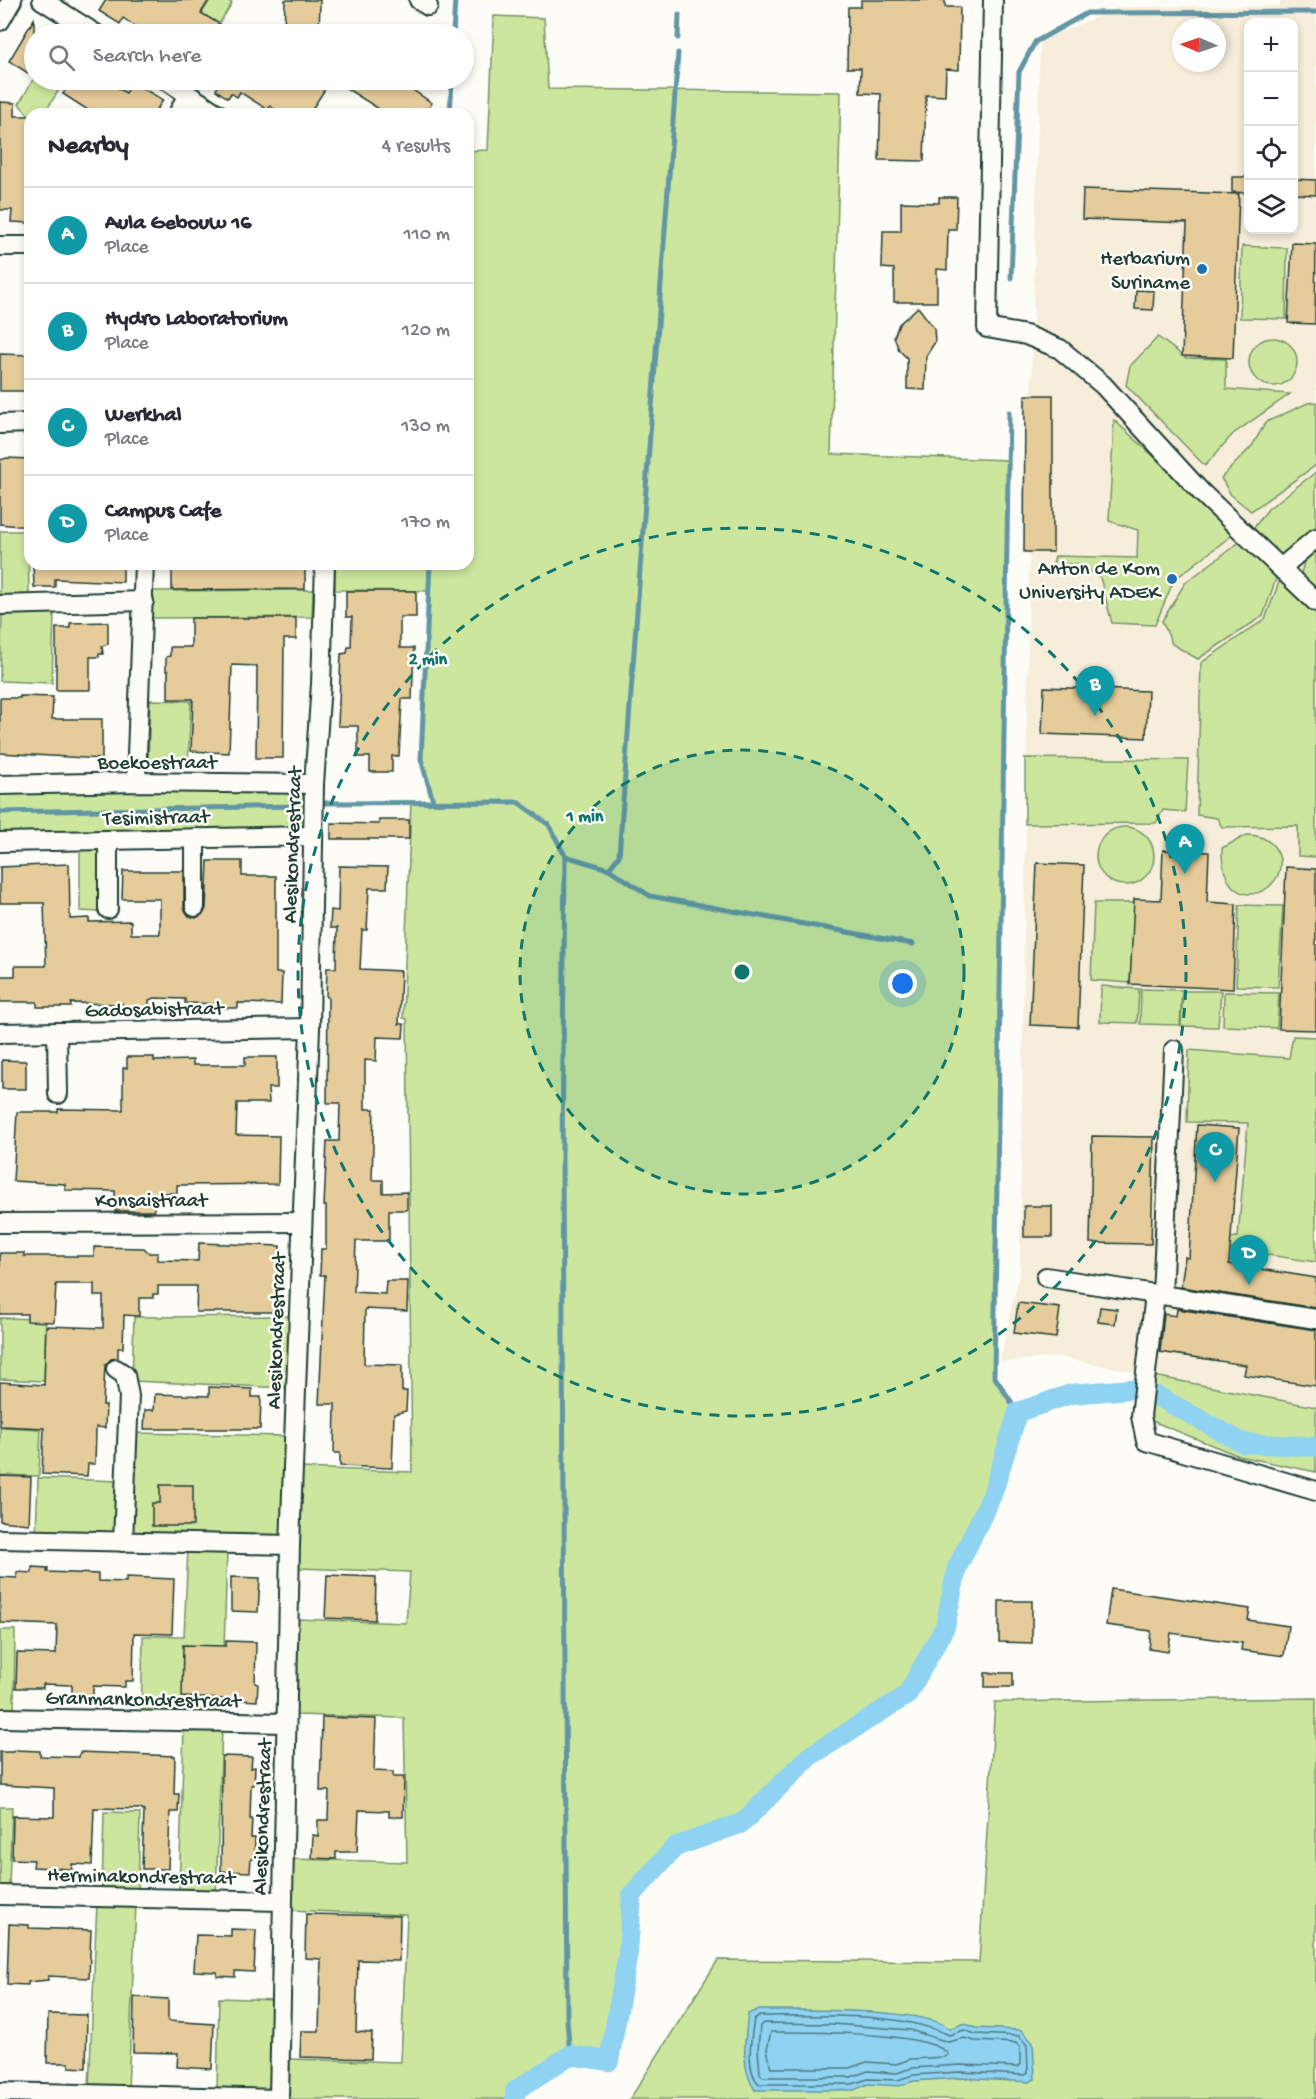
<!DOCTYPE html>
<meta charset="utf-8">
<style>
:root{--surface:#fff;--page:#f2f2f3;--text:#2b2b33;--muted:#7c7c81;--line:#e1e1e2;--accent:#0f766e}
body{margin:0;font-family:"Gochi Hand",sans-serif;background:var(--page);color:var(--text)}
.controls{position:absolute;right:18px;top:18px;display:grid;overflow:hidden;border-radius:12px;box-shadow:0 3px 9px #0003}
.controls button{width:54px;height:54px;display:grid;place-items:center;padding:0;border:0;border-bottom:2px solid var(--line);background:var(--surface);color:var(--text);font:30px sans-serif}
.compass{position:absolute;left:1172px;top:18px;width:54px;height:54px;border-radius:50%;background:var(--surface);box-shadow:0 3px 9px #0003;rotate:272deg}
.you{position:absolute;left:903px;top:984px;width:21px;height:21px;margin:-15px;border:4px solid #fff;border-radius:50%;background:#1a73e8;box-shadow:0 0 0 9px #1a73e833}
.badge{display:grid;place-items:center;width:39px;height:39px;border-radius:50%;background:var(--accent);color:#fff;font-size:20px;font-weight:700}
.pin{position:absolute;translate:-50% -50px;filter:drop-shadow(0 2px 3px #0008)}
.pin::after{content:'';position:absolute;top:32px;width:21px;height:18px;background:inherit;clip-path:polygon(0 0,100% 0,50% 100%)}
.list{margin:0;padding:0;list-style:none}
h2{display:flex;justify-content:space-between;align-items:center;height:78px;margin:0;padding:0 24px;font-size:26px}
h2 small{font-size:20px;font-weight:400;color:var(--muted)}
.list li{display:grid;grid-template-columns:39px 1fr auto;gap:18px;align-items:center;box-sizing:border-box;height:96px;padding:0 24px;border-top:2px solid var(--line)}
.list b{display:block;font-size:22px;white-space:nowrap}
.list p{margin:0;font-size:20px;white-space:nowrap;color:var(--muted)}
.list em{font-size:20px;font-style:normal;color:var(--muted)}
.icon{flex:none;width:33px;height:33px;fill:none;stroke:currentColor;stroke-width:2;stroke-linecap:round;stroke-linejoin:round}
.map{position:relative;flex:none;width:1316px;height:2099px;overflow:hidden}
.search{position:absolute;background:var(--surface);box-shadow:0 3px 9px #0003;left:24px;top:24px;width:450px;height:66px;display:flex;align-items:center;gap:15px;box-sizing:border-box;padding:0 21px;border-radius:33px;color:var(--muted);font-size:22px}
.panel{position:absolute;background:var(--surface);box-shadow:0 3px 9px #0003;left:24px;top:108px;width:450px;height:462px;border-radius:18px}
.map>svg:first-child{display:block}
</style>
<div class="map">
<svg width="1316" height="2099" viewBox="0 0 1316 2099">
<rect width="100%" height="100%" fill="#fdfcf7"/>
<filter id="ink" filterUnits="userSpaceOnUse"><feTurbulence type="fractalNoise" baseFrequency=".0167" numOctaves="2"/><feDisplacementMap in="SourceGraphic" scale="12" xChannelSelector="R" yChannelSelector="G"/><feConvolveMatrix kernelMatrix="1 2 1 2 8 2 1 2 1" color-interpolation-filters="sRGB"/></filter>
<g filter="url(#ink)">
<path fill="#f6eedb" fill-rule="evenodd" d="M1280 0H1316V1407L1059 1357 1000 1362 1020 1270 1031 400 1040 41 1120 7 1280 6ZM1248 22H1294V230H1248ZM1181 27H1217V63H1181Z"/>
<g fill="#cce79d" stroke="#769268" stroke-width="1.5">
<path d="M210 0H227L232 3 213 34H189Z"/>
<path d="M494 16 544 18 548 89 841 92 831 454 1008 460 994 1376 1018 1412 992 1495 957 1568 945 1627 907 1695 810 1756 742 1823 675 1847 632 1895 628 1953 609 2061 570 2055 515 2090V2099H286L287 2059 401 2062 407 1915 289 1910 290 1859 407 1862 404 1718 296 1715 297 1619 406 1623 410 1572 298 1568 300 1468 412 1472 407 1019 403 1018 411 801 432 800 421 759 429 591 335 590V566L430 567V564H468V151L488 150Z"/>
<path d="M34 78 65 80 44 114H30V117L19 104Z"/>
<path d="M1242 246 1287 248 1286 319 1240 318Z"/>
<path d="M1158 337 1186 358 1226 359V389L1290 394 1233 434 1205 466 1126 385 1130 366Z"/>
<circle cx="1273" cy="362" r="24"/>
<path d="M1316 402V465L1251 511 1231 495 1221 478 1252 446 1266 422 1308 403Z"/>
<path d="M1114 420 1236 532 1174 580 1155 625 1112 623 1100 577 1079 564H1053L1055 556 1137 558 1138 530 1109 521Z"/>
<path d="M1316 472V535L1282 562 1250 533 1268 509Z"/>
<path d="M0 531H28L29 596H0Z"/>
<path d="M1245 538 1279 570 1263 616 1198 659 1172 644 1162 621 1185 583Z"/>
<path d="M1316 546V594L1300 577 1305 558Z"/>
<path d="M1283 572 1316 606V857L1298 856V826L1222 827 1217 818 1197 815 1201 663 1265 619Z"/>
<path d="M313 590 312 617 152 618 153 591Z"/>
<path d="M2 612H54L52 683 0 681Z"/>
<path d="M150 700 191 701 188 766 148 764Z"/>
<path d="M1025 758 1188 760 1185 812 1163 810 1156 823 1025 824Z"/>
<path d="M299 790C307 800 309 814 304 825L294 830 0 836V791Z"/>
<circle cx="1125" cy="856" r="29"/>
<path d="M1247 835C1259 835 1268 838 1275 848 1301 887 1221 928 1222 848Z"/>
<path d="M80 846H102L101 912 80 911Z"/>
<path d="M1094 903H1135L1130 983 1091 980Z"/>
<path d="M1239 905 1283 906 1278 987 1236 986Z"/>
<path d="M1101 986 1139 989 1137 1023 1100 1022Z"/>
<path d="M1141 989 1182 990 1180 1025 1140 1024Z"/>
<path d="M1183 991H1221L1218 1027 1181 1026Z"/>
<path d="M1224 992 1279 993 1277 1028 1223 1026Z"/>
<path d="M1293 1036 1316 1037V1262L1199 1245 1194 1241 1238 1237 1248 1123 1187 1122 1189 1050 1289 1058Z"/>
<path d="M292 1316 289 1388 132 1381 134 1317Z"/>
<path d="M0 1318 46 1319 44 1381 0 1379Z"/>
<path d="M1154 1376 1316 1407V1472L1239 1456 1147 1419Z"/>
<path d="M0 1427 41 1429 39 1476 0 1475Z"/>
<path d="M132 1433 287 1436 282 1531 275 1539 131 1533Z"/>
<path d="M38 1478 119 1481 115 1535 36 1536Z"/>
<path d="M188 1549 227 1550 222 1717 141 1715 143 1636H184Z"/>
<path d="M0 1630H15L14 1714 0 1713Z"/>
<path d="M1316 1698V2099H630L718 1960 979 1962 995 1702Z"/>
<path d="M184 1727 222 1728 216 1895 179 1894Z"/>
<path d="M0 1807H12L9 1887H0Z"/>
<path d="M104 1812 140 1813 138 1893 102 1892Z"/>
<path d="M97 1903 136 1904 128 2090 89 2088Z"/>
<path d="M219 1998 276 2000 272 2085C259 2097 234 2092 217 2092Z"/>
</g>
<path fill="#8fd2f1" stroke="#6296a5" stroke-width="1.5" d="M757 2010C794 2010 926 2007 950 2029L964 2023 976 2028 1021 2030 1033 2043 1035 2079 1029 2082 960 2078 914 2081 899 2086 868 2084 854 2090H755C740 2068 745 2039 748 2014Z"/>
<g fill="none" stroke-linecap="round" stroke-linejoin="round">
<g stroke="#4c7980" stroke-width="1.5">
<path d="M759 2016C815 2016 899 2011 949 2035L964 2030 975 2034 1019 2036 1027 2045 1028 2073 1025 2075 960 2072 913 2075 898 2080 868 2079 852 2084H759C745 2070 751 2038 754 2019Z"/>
<path d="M763 2023 833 2024 910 2030 948 2042 964 2038 975 2041 1016 2043 1020 2047V2065L1018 2067 960 2065 912 2068 897 2073 868 2071 851 2077H763L760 2074 758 2049 760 2026Z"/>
<path d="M771 2032C803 2032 931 2031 948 2054L945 2057 911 2059 896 2064 867 2062 849 2068H771L767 2049Z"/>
</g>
<g stroke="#6296a5" stroke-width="5">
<path d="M453 34 455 0"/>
<path d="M678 38 679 15"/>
<path d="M450 114 452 80"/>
<path d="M1011 278 1019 72 1035 42 1087 13 1316 12"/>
<path d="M1009 412 994 1376 1018 1412"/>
<path d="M430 564 421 759 433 801"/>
<path d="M324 803 518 802 549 825 565 856 562 1156 567 2020 570 2055"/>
<path d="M0 812 297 806"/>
<path d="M565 856 609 869 619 856 678 53"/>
<path d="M609 869 650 896 913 944"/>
</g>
<g stroke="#8fd2f1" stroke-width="20">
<path d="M1157 1396 1243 1443 1316 1447"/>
<path d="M515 2099V2091L570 2055 609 2061 628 1953 632 1895 675 1847 742 1823 810 1756 907 1695 945 1627 957 1568 992 1495 1018 1412 1071 1394 1130 1389"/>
</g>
</g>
<g fill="#e6cc9b" stroke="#1f3d34" stroke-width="1.5">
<path d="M106 0H209L201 13 236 34H196L187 29 183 34H147L123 18 120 24 99 11Z"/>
<path d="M285 0H320L319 34H284Z"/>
<path d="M861 0H945V7H960L959 70 946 69 945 96 926 95 924 161 879 160 881 94 860 93 861 68H847L848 7H861Z"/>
<path d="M34 19V77L9 61Z"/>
<path d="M71 80H104L126 93 132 82 163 100 154 114H94L63 94Z"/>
<path d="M207 80H331L309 114H282L270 106 268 110 240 92 237 97 231 93 228 98 216 90 218 86Z"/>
<path d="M333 80H398L432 103 425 114H387Z"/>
<path d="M0 102 15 103V116H30V223L11 222 12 210H0Z"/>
<path d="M1232 177H1248V193L1232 192Z"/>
<path d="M1293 179 1316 180V195L1293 194Z"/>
<path d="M1083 189 1239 194 1233 358 1182 356 1187 223 1082 219Z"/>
<path d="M939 197H957L956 229H948L947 270 937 269V302H894V269L882 268 883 231H901V202L939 203Z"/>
<path d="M1292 243 1316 244 1315 324 1288 323Z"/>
<path d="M1136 290 1154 291 1153 310 1135 309Z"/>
<path d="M918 307 934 328 935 342 926 356 925 390 907 389V358L899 350 894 337 899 324Z"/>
<path d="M0 354 30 355V391H0Z"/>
<path d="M1025 395H1053V552H1024Z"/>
<path d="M7 458 30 459 28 527 0 524V460Z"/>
<path d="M33 564H114V567H123V582L55 579V587H34Z"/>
<path d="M172 564H305V589L172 590Z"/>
<path d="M346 591H416V617H400V648H414L412 699H402L399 756H392V772H370V757H358V726H338L341 654 347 653 348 647H351L352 617H346Z"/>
<path d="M191 618H296V639H284L283 758H256L257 666 232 665 229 753 191 751 193 699H168V671H166V657L170 656V647H191Z"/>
<path d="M108 622V644L102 646 103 654H99V657H90V690H56V628H70V623Z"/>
<path d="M1044 687 1148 691 1146 738 1042 734Z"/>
<path d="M20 696 53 697 52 719H102V759L0 753V698H20Z"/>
<path d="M379 820H409V839H331V823L379 824Z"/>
<path d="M1163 850 1209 852 1207 902 1236 904 1233 989 1130 984 1134 899 1161 900Z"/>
<path d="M208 861H242V876H276V973H282L281 1004 238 1003V1008H219V1004L185 1003V999L154 998 149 1000V1012L123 1011V1004L71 1003V1007H37V1002H0V976H15V966H46L44 903H0V867L69 864 70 919 89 918V922L131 921V934H160V899H122L123 871H184V908L189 916 196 918 204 913 206 908Z"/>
<path d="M1037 863 1084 865 1078 1027 1030 1025Z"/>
<path d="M339 866 388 867 387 888H369L367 930H362L360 969 401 971 399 1024H404L403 1038 377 1037 376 1061 365 1060V1109H374L372 1180H383V1193L407 1192V1210H389V1241H356L354 1292 385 1294 386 1281H408L407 1311 365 1309 364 1364 402 1365V1391H407L406 1411 394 1414 392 1468 340 1466V1453H334L335 1404H319L325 1275H320L321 1249H326V1206H324L327 1141H339L340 1103H327L328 997H326L327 968H336L337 928H330L331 910 338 911Z"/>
<path d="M1286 867 1316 869V1030L1279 1029Z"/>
<path d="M127 1057H154V1061L193 1060V1065H245V1057H277V1088H268L269 1103H237L236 1135 279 1136 278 1184 177 1185V1193H154V1211H115V1191L65 1190V1184L13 1181 17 1112H58V1109L123 1110V1068H127Z"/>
<path d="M2 1060 26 1061V1089H2Z"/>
<path d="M1197 1125 1239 1128 1229 1264 1316 1278V1308L1181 1287 1185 1257 1189 1258Z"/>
<path d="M1092 1136 1154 1137 1151 1244 1090 1243Z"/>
<rect x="1024" y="1206" width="28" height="31"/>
<path d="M199 1243 280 1246 278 1312H196L197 1286H158V1294H153V1298H139V1316L124 1315 123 1348H118V1358L111 1359 105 1365 103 1405H106L105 1428 96 1427 95 1464H88L87 1476 42 1474 44 1428 0 1426V1382L44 1385 46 1326 103 1328V1296H94V1284H56L54 1322 27 1321V1314H0V1253H24V1256H94V1247L144 1248 149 1253H158V1260L198 1261Z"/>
<path d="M1018 1303 1060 1308 1056 1338 1014 1333Z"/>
<path d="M1100 1307 1117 1309 1115 1324 1098 1322Z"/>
<path d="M1177 1309 1316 1330V1386L1244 1375 1246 1365 1160 1352 1164 1314 1176 1316Z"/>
<path d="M209 1387 252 1389V1397H261L260 1429H144L145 1410H154L155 1394 209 1396Z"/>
<path d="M0 1476 31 1477 29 1524 0 1521Z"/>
<path d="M160 1485H193V1526H152V1503H160Z"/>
<path d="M32 1567 48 1568 47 1572 98 1574V1581L126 1582V1577L174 1579 172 1634 134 1633 133 1681H125V1687L93 1686V1695H72V1685L43 1684V1688H16L17 1653 56 1654 57 1625 0 1623V1577L17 1578V1572L32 1573Z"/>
<path d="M327 1575 376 1577 375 1620 325 1618Z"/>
<path d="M231 1577 260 1578 258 1612 231 1611Z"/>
<path d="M1111 1589 1250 1609 1248 1620 1288 1626 1284 1656 1241 1650 1242 1643 1171 1633 1168 1652 1149 1649 1151 1631 1106 1625Z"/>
<path d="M999 1601H1032V1643L999 1642Z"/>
<path d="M226 1641 256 1642 255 1683 258 1684 257 1701 182 1697 183 1645 226 1646Z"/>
<rect x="985" y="1673" width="28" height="14"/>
<path d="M322 1717 376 1719 374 1771 393 1772V1777H404L403 1817H389V1811L359 1810 357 1852H336V1859L312 1858 313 1835 318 1836V1820H328L329 1791H320Z"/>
<path d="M14 1750 40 1751V1756L79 1757 80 1752 175 1756 174 1794H179L178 1812H170L168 1869H142L144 1811 140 1809 94 1808 92 1865 72 1864V1869L52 1868 33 1867 34 1860 12 1859 13 1816 54 1817V1788L0 1785V1752H14Z"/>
<path d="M222 1756 252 1757 251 1768 255 1767 254 1785H251L250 1819H252L251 1838H255L254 1859H251L250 1872 221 1871Z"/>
<path d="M306 1914 400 1916 399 1961 358 1960 356 2032 372 2033 371 2059 300 2057 301 2031H319L321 1959 305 1958Z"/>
<path d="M9 1924 29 1925V1928L91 1930 89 1978 48 1976V1980L28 1982V1985L7 1984Z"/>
<path d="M231 1929 256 1930 254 1972 235 1971V1977L217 1976V1972L194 1971 196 1935 231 1936Z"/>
<path d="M134 1997 168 1999V2021L214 2024 212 2069 177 2067 178 2053 133 2052Z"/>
<path d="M48 2014 87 2015 86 2068 69 2067V2063H47Z"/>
</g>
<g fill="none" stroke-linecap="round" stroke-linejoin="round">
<g stroke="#1f3d34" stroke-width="22">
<g id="minor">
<path d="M42 0 96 34"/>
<path d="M419 0 428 6"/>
<path d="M993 0 987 328 1026 335 1060 349 1103 385 1201 492 1316 602"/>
<path d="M0 21 12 0"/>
<path d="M166 80 218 114"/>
<path d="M178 114 188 94"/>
<path d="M0 246H30"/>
<path d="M0 424 30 423"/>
<path d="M1282 567 1316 538"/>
<path d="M0 605 144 601"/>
<path d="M136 782 144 564"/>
<path d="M0 785 136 782 314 784"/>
<path d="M195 838V907"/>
<path d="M0 842 312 836"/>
<path d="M108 909V840"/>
<path d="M57 1032 58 1094"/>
<path d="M0 1033 310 1028"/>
<path d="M0 1223 302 1222"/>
<path d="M1046 1277 1316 1319"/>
<path d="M1155 1294 1141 1416 1146 1441 1316 1491"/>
<path d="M1162 1295 1174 1050"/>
<path d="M116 1369 125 1375 129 1396 123 1542"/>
<path d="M0 1539 290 1545"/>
<path d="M0 1718 286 1723"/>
<path d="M0 1895 281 1901"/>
<path d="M0 2092 279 2099"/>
<path d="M279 2099 290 1545 310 1028 314 784 321 684 325 564"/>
</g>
</g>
<use href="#minor" stroke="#fdfcf7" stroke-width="18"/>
</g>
</g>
<circle cx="742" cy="972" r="222" fill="#0f766e" fill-opacity=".12"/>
<g fill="none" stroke="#0f766e" stroke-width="3" stroke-dasharray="10 8">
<circle cx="742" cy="972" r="222"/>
<circle cx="742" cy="972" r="444"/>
</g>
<g fill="#1f6fb2" stroke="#fdfcf7" stroke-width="2">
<circle cx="1202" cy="269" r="6"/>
<circle cx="1172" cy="579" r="6"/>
</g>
<g text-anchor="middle" stroke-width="5" stroke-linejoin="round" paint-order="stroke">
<g font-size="21" fill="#1f3d34" stroke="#fdfcf7" text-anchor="end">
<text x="1190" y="264">Herbarium<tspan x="1190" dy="24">Suriname</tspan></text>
<text x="1160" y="574">Anton de Kom<tspan x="1160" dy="24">University ADEK</tspan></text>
</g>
<g font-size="21" fill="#1f3d34" stroke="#fdfcf7">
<text x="157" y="768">Boekoestraat</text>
<text transform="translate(156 816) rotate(-1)" y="7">Tesimistraat</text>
<text transform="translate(291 845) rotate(-88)" y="7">Alesikondrestraat</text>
<text transform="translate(154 1008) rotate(-1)" y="7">Gadosabistraat</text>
<text x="151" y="1206">Konsaistraat</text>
<text transform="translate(275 1331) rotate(-88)" y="7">Alesikondrestraat</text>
<text transform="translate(143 1698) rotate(1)" y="7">Granmankondrestraat</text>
<text transform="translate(261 1817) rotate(-88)" y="7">Alesikondrestraat</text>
<text transform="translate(141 1875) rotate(1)" y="7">Herminakondrestraat</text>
</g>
</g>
<circle cx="742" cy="972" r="9" fill="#0f766e" stroke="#fdfcf7" stroke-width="3"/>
<g font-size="18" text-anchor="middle" font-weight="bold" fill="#0f766e" stroke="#fdfcf7" stroke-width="5" stroke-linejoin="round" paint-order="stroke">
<text x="428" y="664">2 min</text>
<text x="585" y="821">1 min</text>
</g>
</svg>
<div class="controls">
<button>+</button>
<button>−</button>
<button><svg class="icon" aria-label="locate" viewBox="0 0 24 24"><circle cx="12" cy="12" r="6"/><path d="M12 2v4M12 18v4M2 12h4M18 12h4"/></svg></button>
<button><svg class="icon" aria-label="layers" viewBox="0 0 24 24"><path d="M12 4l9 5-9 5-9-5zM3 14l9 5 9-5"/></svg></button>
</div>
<svg class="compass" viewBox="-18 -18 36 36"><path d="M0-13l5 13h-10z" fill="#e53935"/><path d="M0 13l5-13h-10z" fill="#7c7c81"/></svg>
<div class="you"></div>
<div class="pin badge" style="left:1185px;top:874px;background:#0f9aa8">A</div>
<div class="pin badge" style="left:1095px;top:716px;background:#0f9aa8">B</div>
<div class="pin badge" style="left:1215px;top:1182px;background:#0f9aa8">C</div>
<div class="pin badge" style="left:1249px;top:1285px;background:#0f9aa8">D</div>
<div class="search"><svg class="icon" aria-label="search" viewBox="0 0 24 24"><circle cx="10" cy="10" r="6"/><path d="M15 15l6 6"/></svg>Search here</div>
<section class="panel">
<h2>Nearby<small>4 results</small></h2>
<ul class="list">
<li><span class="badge" style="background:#0f9aa8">A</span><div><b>Aula Gebouw 16</b><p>Place</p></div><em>110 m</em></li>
<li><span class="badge" style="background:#0f9aa8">B</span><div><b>Hydro Laboratorium</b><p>Place</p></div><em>120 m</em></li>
<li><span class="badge" style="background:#0f9aa8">C</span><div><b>Werkhal</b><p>Place</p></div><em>130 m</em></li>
<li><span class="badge" style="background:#0f9aa8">D</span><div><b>Campus Cafe</b><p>Place</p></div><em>170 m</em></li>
</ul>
</section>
</div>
